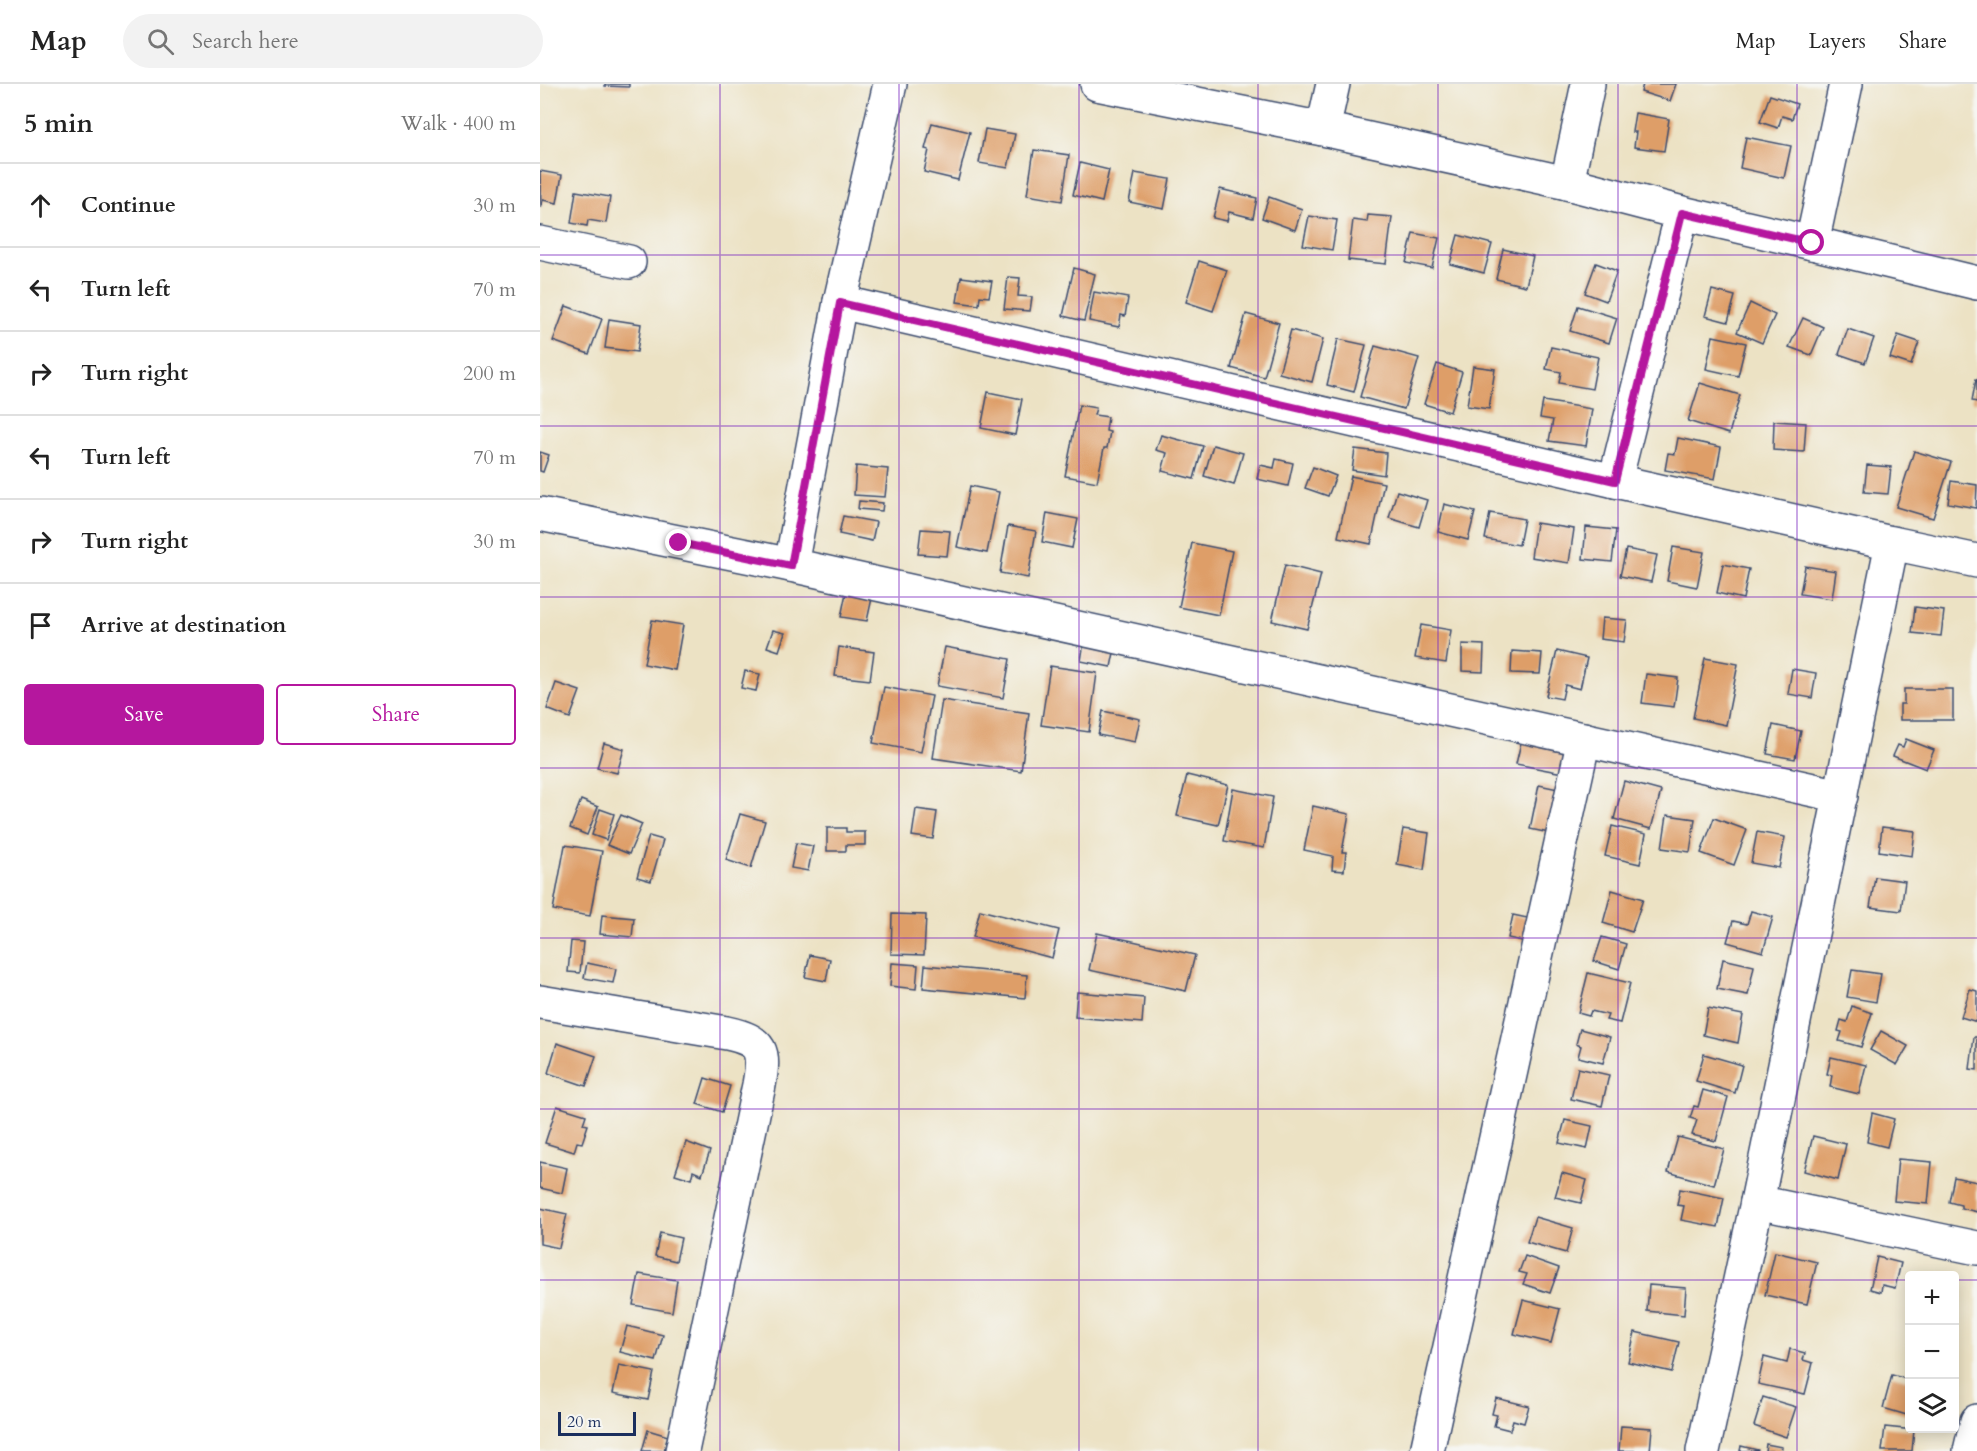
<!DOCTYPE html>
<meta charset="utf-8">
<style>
:root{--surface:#fff;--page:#f2f2f2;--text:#222;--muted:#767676;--line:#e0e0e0;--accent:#b5179e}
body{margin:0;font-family:Cardo,serif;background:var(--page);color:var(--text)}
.controls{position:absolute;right:18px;bottom:18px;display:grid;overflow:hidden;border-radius:6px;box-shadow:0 3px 15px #0003}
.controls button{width:54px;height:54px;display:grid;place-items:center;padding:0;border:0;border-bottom:2px solid var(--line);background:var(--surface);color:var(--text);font:30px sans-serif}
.scale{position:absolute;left:18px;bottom:15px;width:78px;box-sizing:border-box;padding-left:6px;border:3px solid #1b2f5e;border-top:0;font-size:16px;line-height:21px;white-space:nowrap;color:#1b2f5e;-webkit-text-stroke:4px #f6f6f2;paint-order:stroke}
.stop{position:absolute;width:18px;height:18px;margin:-14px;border:4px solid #b5179e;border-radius:50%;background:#fff}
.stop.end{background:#b5179e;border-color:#fff;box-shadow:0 2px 6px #0008}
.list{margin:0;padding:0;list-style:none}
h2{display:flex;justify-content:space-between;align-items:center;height:78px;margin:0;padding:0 24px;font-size:26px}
h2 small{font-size:20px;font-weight:400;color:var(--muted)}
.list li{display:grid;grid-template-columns:39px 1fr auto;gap:18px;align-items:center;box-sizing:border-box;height:84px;padding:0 24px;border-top:2px solid var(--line)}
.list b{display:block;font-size:22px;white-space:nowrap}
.list em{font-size:20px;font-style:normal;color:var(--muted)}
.actions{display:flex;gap:12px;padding:18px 24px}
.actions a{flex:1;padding:14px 0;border:2px solid var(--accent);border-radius:6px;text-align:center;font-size:21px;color:var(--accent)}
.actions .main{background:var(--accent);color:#fff}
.icon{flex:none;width:33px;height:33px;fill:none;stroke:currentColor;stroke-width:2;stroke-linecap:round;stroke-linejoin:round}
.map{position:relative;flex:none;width:1437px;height:1367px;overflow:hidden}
header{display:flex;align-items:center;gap:36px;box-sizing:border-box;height:84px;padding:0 30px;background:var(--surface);border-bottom:2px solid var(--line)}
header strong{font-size:28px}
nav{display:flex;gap:33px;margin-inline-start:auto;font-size:21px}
.search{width:420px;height:54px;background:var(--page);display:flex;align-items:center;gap:15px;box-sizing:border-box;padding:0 21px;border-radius:33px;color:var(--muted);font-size:22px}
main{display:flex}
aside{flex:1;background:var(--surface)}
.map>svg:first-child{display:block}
</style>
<header>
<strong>Map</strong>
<div class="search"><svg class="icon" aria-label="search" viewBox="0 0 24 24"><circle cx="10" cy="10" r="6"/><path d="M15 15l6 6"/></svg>Search here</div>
<nav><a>Map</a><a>Layers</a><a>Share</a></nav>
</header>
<main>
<aside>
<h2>5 min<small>Walk · 400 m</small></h2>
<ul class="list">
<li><svg class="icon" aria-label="ahead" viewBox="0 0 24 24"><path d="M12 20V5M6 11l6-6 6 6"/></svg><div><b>Continue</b></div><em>30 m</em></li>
<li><svg class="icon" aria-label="left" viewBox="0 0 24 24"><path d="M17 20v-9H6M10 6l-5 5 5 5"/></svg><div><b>Turn left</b></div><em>70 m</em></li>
<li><svg class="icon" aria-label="right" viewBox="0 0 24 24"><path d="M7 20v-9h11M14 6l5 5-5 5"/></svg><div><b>Turn right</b></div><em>200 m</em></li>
<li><svg class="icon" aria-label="left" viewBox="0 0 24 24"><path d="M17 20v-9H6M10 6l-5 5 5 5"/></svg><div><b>Turn left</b></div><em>70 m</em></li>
<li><svg class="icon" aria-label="right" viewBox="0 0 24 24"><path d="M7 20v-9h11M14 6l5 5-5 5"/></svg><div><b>Turn right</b></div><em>30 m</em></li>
<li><svg class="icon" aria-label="arrive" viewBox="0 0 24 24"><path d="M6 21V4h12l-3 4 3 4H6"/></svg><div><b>Arrive at destination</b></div></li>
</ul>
<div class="actions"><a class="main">Save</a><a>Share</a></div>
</aside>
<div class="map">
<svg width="1437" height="1367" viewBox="0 0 1437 1367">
<rect width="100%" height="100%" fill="#f6f6f2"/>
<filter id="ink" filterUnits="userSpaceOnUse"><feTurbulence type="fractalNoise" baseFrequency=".0167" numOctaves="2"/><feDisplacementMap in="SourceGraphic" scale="12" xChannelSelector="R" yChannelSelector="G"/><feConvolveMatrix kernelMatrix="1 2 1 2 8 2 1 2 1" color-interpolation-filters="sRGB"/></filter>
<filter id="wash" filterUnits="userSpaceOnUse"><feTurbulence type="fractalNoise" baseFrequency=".008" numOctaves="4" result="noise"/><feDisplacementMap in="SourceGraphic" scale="24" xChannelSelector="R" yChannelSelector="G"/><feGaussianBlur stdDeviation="1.35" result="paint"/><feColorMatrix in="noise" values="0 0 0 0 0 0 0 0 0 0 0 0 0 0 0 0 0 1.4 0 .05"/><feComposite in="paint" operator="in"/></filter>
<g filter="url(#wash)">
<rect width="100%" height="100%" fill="#ece2c4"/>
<g id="blocks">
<g fill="#de9e67">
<path d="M65 0H89V3L65 2Z"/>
<path d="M1103 0H1136L1130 17 1101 8Z"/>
<path d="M1230 11 1257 20 1252 35 1242 32 1238 44 1220 38Z"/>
<path d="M1095 29 1129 35 1124 67 1094 63 1096 48H1092Z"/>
<path d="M392 39 430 48 418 96 384 88 389 66 385 65Z"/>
<path d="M445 45 475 50 468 84 439 79Z"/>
<path d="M1206 53 1251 62 1244 94 1200 84Z"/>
<path d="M494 66 529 71 522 117 487 111Z"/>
<path d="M540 79 569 86 562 118 533 111Z"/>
<path d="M0 87 22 91 17 119 3 116 1 124Z"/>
<path d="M595 89 630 95 624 125 589 118Z"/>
<path d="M680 105 717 114 713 134 689 128 687 137 673 134Z"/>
<path d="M36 107 70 113 66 139 48 136 47 142 31 139Z"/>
<path d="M729 113 762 125 755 146 722 134Z"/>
<path d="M828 131 852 133 846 180 808 176 813 136 827 138Z"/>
<path d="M769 132 797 136 792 166 763 161Z"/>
<path d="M873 149 899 154 892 184 866 179Z"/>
<path d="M918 151 952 160 944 189 910 180Z"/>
<path d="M963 165 993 172 986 202 956 195Z"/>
<path d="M659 177 687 186 673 227 646 218Z"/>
<path d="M1056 179 1077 187 1066 217 1045 209Z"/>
<path d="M534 184 555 190 544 237 523 232Z"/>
<path d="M421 193 452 197 449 213 440 212 439 221 417 218Z"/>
<path d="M468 193 480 194 478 212 492 213 490 227 464 225Z"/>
<path d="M1172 206 1195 212 1188 238 1165 232Z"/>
<path d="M554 208 588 214 585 232 581 231 579 243 549 237Z"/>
<path d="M1210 219 1235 231 1222 259 1197 248Z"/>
<path d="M26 222 62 235 49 270 13 257Z"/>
<path d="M1038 222 1077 234 1069 259 1030 247Z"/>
<path d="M706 230 739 239 724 293 691 284Z"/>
<path d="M1263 234 1283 243 1271 271 1249 263Z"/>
<path d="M69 235 101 240 97 268 65 264Z"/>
<path d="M1308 245 1334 254 1325 279 1299 270Z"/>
<path d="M751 246 783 255 772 298 739 289Z"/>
<path d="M1358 251 1379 258 1371 281 1350 274Z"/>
<path d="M1173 252 1206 259 1198 292 1166 285Z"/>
<path d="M798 255 826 261 814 308 787 301Z"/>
<path d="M835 262 879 274 864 325 820 313Z"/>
<path d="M1011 263 1058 273 1052 305 1019 299 1021 288 1006 285Z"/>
<path d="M897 280 922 288 910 328 884 320Z"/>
<path d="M933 282 955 285 949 325 927 322Z"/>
<path d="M1436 295H1437V318L1432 317Z"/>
<path d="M1160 299 1200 311 1189 350 1148 337Z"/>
<path d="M448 308 482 315 475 351 441 344Z"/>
<path d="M1003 317 1052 325 1046 362 1009 357 1013 336 1000 334Z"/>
<path d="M539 321 556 324 554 331 568 333 566 347 570 348 567 364H564L557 398 525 392Z"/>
<path d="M1234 337 1266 339 1264 368 1233 366Z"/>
<path d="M621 351 663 362 654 395 622 387 627 369 616 366Z"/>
<path d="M1138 354 1181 363 1175 395 1125 386 1128 369 1135 370Z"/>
<path d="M673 361 703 369 694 401 664 392Z"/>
<path d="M815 365 846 369 844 391 812 386Z"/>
<path d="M1374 367 1411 378 1393 434 1356 423Z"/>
<path d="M0 368 9 371 3 388 0 387Z"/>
<path d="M736 375 753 379 748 402 717 395 720 381 734 384Z"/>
<path d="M1327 381 1351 383 1348 410 1324 408Z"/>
<path d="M316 382 348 385 345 413 314 411Z"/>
<path d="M773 383 796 392 788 412 765 404Z"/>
<path d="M811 392 844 399 831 460 798 453Z"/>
<path d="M1411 397 1437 401 1436 424 1408 419Z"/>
<path d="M430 402 459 408 447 469 417 463Z"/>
<path d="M857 407 887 416 879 443 849 434Z"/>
<path d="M319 417 343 419 342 427 318 425Z"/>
<path d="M904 420 935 428 928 456 898 448Z"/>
<path d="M507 429 538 435 532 464 502 458Z"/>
<path d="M950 429 984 435 979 461 945 455Z"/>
<path d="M303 432 336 438 332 457 299 450Z"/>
<path d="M996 439 1034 445 1029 479 991 473Z"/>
<path d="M468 442 496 447 488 494 460 489Z"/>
<path d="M1046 443 1076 446 1072 478 1043 475Z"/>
<path d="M381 445 410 447 407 472 378 470Z"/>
<path d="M652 459 692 467 679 531 639 523Z"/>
<path d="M1133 463 1164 468 1157 503 1127 497Z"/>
<path d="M1086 465 1117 471 1111 498 1080 492Z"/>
<path d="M1183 480 1209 485 1203 515 1177 509Z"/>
<path d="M745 481 781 490 767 545 732 537Z"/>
<path d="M1265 482 1296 487 1292 515 1260 510Z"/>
<path d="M306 509 332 514 327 537 301 533Z"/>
<path d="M1375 523 1404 527 1401 552 1372 549Z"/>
<path d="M1062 534 1087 536 1084 558 1060 555Z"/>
<path d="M112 536 143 541 135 586 104 580Z"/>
<path d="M881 541 911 546 906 579 875 574Z"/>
<path d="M233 546 245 549 239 567 227 563Z"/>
<path d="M544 558 575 564 571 583 541 577Z"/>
<path d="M922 560 944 561 943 588 922 587Z"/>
<path d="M299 563 334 568 330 596 295 592Z"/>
<path d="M405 563 470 575 463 614 397 602Z"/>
<path d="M972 567 1002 569 1000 590 971 589Z"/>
<path d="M1017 567 1047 574 1040 605 1025 601 1022 615 1006 612Z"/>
<path d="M1165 574 1198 580 1186 641 1153 634Z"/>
<path d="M510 582 557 589 549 648 501 641Z"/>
<path d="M1252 585 1276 589 1272 614 1248 610Z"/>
<path d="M205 587 220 590 216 607 201 604Z"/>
<path d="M1106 590 1138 594 1134 623 1102 619Z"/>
<path d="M16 599 40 607 30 634 7 625Z"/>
<path d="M344 603 392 612 381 668 333 659Z"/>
<path d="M1364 605H1413V636H1360V620H1364Z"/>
<path d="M402 616 489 629 481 687 393 674Z"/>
<path d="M563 627 600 635 595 658 558 651Z"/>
<path d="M1233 641 1261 647 1255 675 1227 670Z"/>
<path d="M982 654 1028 663 1023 689 976 680Z"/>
<path d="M1366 655 1394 666 1386 685 1353 672 1358 661 1363 663Z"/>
<path d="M64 659 84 665 77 689 57 684Z"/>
<path d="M647 691 688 701 678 741 637 732Z"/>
<path d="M1084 697 1121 707 1111 745 1074 735Z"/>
<path d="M999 701 1023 706 1014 750 990 745Z"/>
<path d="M693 705 733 713 724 764 684 757Z"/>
<path d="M41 716 58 723 47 751 30 744Z"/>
<path d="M773 722 809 730 802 768H806L804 787 792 786 793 772 764 766Z"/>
<path d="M60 725 74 730 66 756 52 751Z"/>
<path d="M376 725 397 728 393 755 372 752Z"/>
<path d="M200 730 225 737 211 784 186 776Z"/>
<path d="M81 731 102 740 89 770 67 761Z"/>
<path d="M1127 731 1155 735 1150 768 1122 764Z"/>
<path d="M1174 734 1207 746 1194 781 1161 769Z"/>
<path d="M1072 742 1106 750 1100 780 1065 772Z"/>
<path d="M1342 743 1375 747 1372 772 1339 767Z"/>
<path d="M287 744H306V748H325V761H306V767H287Z"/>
<path d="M863 745 889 749 884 786 857 781Z"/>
<path d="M1217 748 1245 753 1239 784 1211 779Z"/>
<path d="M109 752 123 756 111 797 97 793Z"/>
<path d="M256 759 273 762 268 787 251 784Z"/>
<path d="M25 761 62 767 50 832 13 826Z"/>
<path d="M1335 793 1365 797 1361 827 1330 823Z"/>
<path d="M1072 806 1103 815 1092 848 1063 839Z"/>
<path d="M440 826 519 846 512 874 433 853Z"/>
<path d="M1211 827 1233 833 1223 868 1187 858 1193 837 1207 840Z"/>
<path d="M352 830 386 831 384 871 351 870Z"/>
<path d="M62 831 94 834 92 853 60 850Z"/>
<path d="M973 831 992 835 987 858 968 854Z"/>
<path d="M557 849 655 871 646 907 549 886Z"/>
<path d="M1062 853 1086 860 1079 885 1054 877Z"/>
<path d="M31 857 43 858 40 889 28 888Z"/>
<path d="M270 871 290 875 286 897 265 893Z"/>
<path d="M1183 875 1214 882 1208 911 1177 905Z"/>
<path d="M47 879 76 885 73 899 44 894Z"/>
<path d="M352 879 378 881 376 905 350 902Z"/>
<path d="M385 881 487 891 485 914 383 904Z"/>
<path d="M1312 886 1341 890 1336 918 1307 913Z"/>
<path d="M1048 889 1090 899 1080 939 1066 936 1068 931 1051 927 1049 932 1038 929Z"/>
<path d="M1430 905 1437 907V938L1421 933Z"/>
<path d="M537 908 604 914 602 939 535 933Z"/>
<path d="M1312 922 1332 929 1321 963 1299 957 1302 948 1298 947 1301 936 1307 938Z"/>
<path d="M1168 924 1203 931 1198 959 1163 951Z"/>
<path d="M1040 945 1070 953 1063 979 1038 973 1041 962 1036 960Z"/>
<path d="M1341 947 1368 962 1357 981 1330 966Z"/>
<path d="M1434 953H1437V986L1430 985Z"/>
<path d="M17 959 56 972 46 1002 8 989Z"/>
<path d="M1164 970 1202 981 1195 1009 1156 997Z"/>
<path d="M1291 973 1326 981 1319 1010 1290 1003 1292 991 1287 990Z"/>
<path d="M1038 984 1069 991 1062 1022 1031 1015Z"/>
<path d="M165 994 190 1002 182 1028 157 1020Z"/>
<path d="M1163 1006 1188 1013 1176 1057 1152 1051 1157 1036 1150 1034 1154 1022 1158 1023Z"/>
<path d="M17 1022 46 1031 43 1040 48 1041 42 1059 37 1058 34 1068 5 1059Z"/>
<path d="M1332 1029 1354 1035 1347 1063 1327 1058Z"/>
<path d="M1025 1036 1052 1042 1047 1065 1019 1059Z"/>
<path d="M1273 1052 1306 1060 1298 1096 1264 1087Z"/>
<path d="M1138 1053 1184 1065 1174 1101 1128 1088Z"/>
<path d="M146 1058 170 1067 162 1091 153 1087 151 1095 135 1090Z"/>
<path d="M1358 1075 1392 1078 1388 1120 1354 1117Z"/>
<path d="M0 1078 27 1084 22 1109 0 1104Z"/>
<path d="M1022 1089 1047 1096 1041 1119 1015 1113Z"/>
<path d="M1414 1093 1437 1098V1128L1421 1124V1121L1409 1118Z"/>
<path d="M1140 1105 1184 1114 1178 1143 1141 1136 1144 1122 1137 1121Z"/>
<path d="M0 1124 27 1130 19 1164 0 1160Z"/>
<path d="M995 1133 1033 1144 1026 1169 987 1158Z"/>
<path d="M120 1149 141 1154 136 1177 115 1172Z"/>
<path d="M1235 1168 1277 1178 1267 1220 1225 1211Z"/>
<path d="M985 1172 1019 1184 1010 1209 983 1200 987 1190 979 1188Z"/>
<path d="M1337 1173 1361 1179 1355 1204 1342 1201 1341 1208 1330 1205Z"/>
<path d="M99 1190 137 1196 132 1228 93 1221Z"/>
<path d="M1109 1201 1146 1204 1144 1231 1107 1227Z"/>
<path d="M983 1216 1020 1225 1011 1259 974 1250Z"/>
<path d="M87 1242 123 1251 116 1277 80 1268Z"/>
<path d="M1095 1248 1139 1258 1132 1288 1088 1278Z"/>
<path d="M1250 1265 1265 1269 1263 1276 1273 1279 1265 1310 1218 1300 1224 1273 1247 1279Z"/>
<path d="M79 1281 114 1288 108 1316 73 1309Z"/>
<path d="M1352 1291 1370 1296V1332L1343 1324Z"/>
<path d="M1223 1313 1256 1323 1246 1353 1214 1342Z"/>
<path d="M956 1314 989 1322 984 1339 973 1336 970 1346 954 1342 957 1331 952 1330Z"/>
<path d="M1081 1342 1112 1344 1110 1367H1079Z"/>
<path d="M1345 1343 1374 1346 1372 1367H1342Z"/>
<path d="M108 1346 128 1352 124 1367H102Z"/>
<path d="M1226 1360 1242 1363 1241 1367H1225Z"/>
<path d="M1201 1362 1218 1366V1367H1200Z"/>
</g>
</g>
</g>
<g filter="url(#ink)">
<use href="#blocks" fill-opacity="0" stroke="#3a4a6d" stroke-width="1.5"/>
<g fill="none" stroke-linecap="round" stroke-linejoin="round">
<g stroke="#3a4a6d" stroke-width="36">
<g id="minor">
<path d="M350 0 300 218 1075 397 1352 459"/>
<path d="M557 0 783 45 1027 99 1142 129 1272 159 1437 199"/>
<path d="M783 45 793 0"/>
<path d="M1027 99 1048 0"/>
<path d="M0 159 89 178"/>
<path d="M1272 159 1306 0"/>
<path d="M1075 397 1142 129"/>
<path d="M0 430 251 481 1301 712"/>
<path d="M1437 477 1352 459 1217 1118 1437 1164"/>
<path d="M251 481 300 218"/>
<path d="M0 918 187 949C223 957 225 967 219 1001L142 1367"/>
<path d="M887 1367 1044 655"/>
<path d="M1163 1367 1217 1118"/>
<path d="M1430 1367 1437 1337"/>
</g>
</g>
<use href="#minor" stroke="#fff" stroke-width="33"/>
</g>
</g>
<g fill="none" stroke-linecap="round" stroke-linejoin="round" filter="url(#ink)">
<path stroke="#b5179e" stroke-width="8" d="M139 459 251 482 300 219 1075 397 1142 129 1272 159"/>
</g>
<path fill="none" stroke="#7b2cbf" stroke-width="1.5" stroke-opacity="0.55" d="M180 0V1367M359 0V1367M539 0V1367M718 0V1367M898 0V1367M1078 0V1367M1257 0V1367M0 171H1437M0 342H1437M0 513H1437M0 684H1437M0 854H1437M0 1025H1437M0 1196H1370M1414 1196H1437"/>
</svg>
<div class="controls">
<button>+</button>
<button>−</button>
<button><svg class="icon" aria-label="layers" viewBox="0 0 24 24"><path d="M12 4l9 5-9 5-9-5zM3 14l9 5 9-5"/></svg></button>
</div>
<div class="scale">20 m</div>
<div class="stop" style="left:1272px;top:159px"></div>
<div class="stop end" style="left:139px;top:459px"></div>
</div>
</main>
